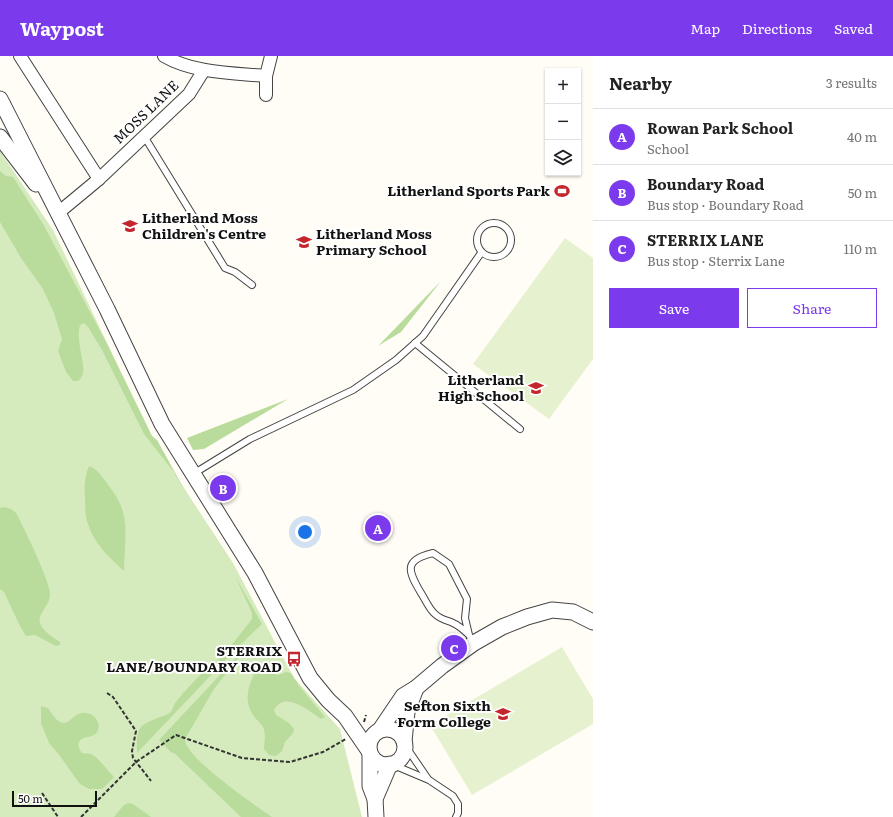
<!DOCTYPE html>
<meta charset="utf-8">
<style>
:root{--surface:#fff;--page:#f6f6f6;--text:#222;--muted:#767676;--line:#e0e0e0;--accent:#7c3aed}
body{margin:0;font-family:Literata,serif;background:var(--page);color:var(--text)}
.controls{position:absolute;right:12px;top:12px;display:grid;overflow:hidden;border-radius:0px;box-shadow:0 1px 3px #0004}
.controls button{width:36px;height:36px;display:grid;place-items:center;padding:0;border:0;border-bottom:1px solid var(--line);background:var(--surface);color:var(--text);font:20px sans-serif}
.scale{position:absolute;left:12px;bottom:10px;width:85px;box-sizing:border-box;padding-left:4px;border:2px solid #111;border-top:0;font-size:11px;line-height:14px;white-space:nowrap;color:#111;-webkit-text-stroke:3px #fff;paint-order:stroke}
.you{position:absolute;left:305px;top:476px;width:14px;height:14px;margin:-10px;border:3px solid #fff;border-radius:50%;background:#1a73e8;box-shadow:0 0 0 6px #1a73e833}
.badge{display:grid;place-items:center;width:26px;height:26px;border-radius:50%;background:var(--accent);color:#fff;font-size:13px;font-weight:700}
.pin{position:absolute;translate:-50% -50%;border:2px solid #fff;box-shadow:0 1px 4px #0006}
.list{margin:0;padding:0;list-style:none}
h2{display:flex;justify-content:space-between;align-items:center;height:52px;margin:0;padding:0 16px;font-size:17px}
h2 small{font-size:13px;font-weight:400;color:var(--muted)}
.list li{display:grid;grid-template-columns:26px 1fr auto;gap:12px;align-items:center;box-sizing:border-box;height:56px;padding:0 16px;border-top:1px solid var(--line)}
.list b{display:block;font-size:15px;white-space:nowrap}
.list p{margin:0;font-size:13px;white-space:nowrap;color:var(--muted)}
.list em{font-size:13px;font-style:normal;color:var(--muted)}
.actions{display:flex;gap:8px;padding:12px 16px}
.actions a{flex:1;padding:9px 0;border:1px solid var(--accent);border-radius:0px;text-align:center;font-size:14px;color:var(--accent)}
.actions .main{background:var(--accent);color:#fff}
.icon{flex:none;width:22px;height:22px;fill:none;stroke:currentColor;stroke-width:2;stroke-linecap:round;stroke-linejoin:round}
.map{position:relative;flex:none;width:593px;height:761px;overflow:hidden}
header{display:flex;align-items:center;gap:24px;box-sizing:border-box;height:56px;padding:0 20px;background:var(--accent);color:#fff}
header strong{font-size:19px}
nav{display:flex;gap:22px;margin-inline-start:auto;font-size:14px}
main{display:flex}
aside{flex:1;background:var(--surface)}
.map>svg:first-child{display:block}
</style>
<header>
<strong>Waypost</strong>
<nav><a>Map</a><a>Directions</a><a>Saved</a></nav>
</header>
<main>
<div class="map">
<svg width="593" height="761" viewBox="0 0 593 761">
<rect width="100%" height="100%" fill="#fffdf5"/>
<path fill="#d5ebbd" d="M0 95 53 174 157 391 233 507 294 622 340 673 362 761H0Z"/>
<g fill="#b9dc9c">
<path d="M0 115 6 120 13 121 43 168 106 286 152 380 157 384 188 440 173 415 144 378 102 294 88 271 84 267 80 269C75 286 87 309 82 320 81 322 80 323 78 325H73L66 316 58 295 62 283 54 257 43 233 21 202 0 166Z"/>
<path d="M441 225 401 276 378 290Z"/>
<path d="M288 343 204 393 193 394 187 382Z"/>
<path d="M89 410C96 412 102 420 106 426 113 435 120 445 123 456 128 473 124 497 124 515 110 502 94 488 88 468 85 460 85 450 85 441 84 430 85 419 89 410Z"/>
<path d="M4 451 11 453 16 457C23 470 51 527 50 539 50 550 37 557 40 567 43 576 53 581 60 586V589L56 590 35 579 26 580 20 570 4 536 0 533V452Z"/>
<path d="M235 520 262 568 234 595 137 697C136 666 141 669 168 658L171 656 175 647 184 636 201 618 223 600 252 563V557Z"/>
<path d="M249 588 214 633 185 683C183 700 256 750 272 761H241L174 697H172L159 684Z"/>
<path d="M258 611 278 619 286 616 291 617 300 631 325 661 321 663C308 654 285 634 274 654L276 659 289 667 294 673 293 677 285 686 282 695 276 700 269 699 264 693C264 687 266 680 264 674 263 668 256 664 253 659 242 644 250 624 258 611Z"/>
<path d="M41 650 48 652C52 658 60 672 69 665 73 662 76 658 82 657 92 655 103 666 97 676 93 683 82 679 79 686 77 690 80 694 82 697L91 698 96 701 114 721 102 733H89L80 728 72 717 60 700 49 687 41 667Z"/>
<path d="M128 747 133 748 151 761H114L123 750Z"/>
</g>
<g fill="#e6f2cf">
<path d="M565 182 593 202V303L549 363 473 308Z"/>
<path d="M562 591 593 643V668L472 739 430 669Z"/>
</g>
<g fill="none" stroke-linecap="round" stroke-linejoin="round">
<g stroke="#444" stroke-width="8">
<g id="service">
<path d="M144 80 225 212 235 216 252 229"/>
<circle cx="494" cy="184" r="17"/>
<path d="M415 287 520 373"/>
<path d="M193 418 250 383 353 334 396 304 423 280 481 197"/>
<path d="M469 579C464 574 458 569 451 566 445 564 440 563 435 558 429 553 425 543 421 537 408 515 403 504 433 497L449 508 467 543 465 562 469 579 474 587"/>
<path d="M404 688 428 723"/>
<path d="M391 708 429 724 453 740 458 748V757L456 761"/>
</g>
</g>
<g stroke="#444" stroke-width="14">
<g id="minor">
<path d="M20 0 99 123"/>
<path d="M164 0C193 17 233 17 266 20"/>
<path d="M266 39V20L271 0"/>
<path d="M58 157 99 123 189 38 204 14"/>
</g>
</g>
<g stroke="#444" stroke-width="17">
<g id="tertiary">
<path d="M0 43 107 253 162 368 255 517 310 622 328 644 345 660 369 695"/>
<path d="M0 81 36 128"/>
<circle cx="387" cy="691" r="18"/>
<path d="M380 674 403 640 416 632 442 610 474 587 502 571 527 561 552 554 573 556 593 566"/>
<path d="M404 685 407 656 416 632"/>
<path d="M370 697V730L375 743 376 761"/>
<path d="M375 743 390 708"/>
</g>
</g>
<g stroke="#333" stroke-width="2" stroke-dasharray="4 2" stroke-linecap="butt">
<path d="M107 637 113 641 136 675 132 695 133 702 151 725"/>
<path d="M364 666 366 659"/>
<path d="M42 737 58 761"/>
<path d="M81 761 136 706 176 679 242 702 290 706 323 696 346 683"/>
</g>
<use href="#service" stroke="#fff" stroke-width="6"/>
<use href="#minor" stroke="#fff" stroke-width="12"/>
<use href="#tertiary" stroke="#fff" stroke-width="15"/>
</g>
<defs>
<g id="stadium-bare" transform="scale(1.2)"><path d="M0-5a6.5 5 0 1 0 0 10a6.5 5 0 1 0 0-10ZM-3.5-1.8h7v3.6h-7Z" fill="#c4262e" stroke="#fff" stroke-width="2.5" paint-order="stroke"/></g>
<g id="school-bare" transform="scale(1.2)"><path d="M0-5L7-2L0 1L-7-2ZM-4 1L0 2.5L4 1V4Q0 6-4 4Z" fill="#c4262e" stroke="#fff" stroke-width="2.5" paint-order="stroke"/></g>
<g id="bus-bare" transform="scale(1.2)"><path d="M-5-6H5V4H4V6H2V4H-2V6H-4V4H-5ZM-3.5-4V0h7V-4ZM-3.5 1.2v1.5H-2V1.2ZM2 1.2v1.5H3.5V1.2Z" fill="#c4262e" stroke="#fff" stroke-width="2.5" paint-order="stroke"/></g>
</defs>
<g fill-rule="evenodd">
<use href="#stadium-bare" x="562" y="135"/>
<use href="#school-bare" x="130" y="170"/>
<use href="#school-bare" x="304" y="186"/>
<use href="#school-bare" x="536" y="332"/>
<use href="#bus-bare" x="294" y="603"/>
<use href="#school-bare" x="503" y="658"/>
</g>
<g text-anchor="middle" stroke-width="4" stroke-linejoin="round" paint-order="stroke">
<g font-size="14" fill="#111" stroke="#fff">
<text transform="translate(146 56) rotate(-44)" y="5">MOSS LANE</text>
</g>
<g font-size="14" font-weight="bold" fill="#111" stroke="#fff" text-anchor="end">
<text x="550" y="140">Litherland Sports Park</text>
<text x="142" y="167" text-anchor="start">Litherland Moss<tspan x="142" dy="16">Children's Centre</tspan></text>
<text x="316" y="183" text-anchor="start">Litherland Moss<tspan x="316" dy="16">Primary School</tspan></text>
<text x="524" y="329">Litherland<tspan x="524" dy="16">High School</tspan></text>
<text x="282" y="600">STERRIX<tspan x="282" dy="16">LANE/BOUNDARY ROAD</tspan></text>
<text x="491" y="655">Sefton Sixth<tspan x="491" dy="16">Form College</tspan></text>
</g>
</g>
</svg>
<div class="controls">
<button>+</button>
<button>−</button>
<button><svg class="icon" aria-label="layers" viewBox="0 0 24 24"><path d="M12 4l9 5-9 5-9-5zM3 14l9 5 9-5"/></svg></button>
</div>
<div class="scale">50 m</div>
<div class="you"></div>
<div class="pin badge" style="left:378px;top:472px">A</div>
<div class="pin badge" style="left:223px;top:432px">B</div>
<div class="pin badge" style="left:454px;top:592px">C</div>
</div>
<aside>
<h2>Nearby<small>3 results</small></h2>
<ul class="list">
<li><span class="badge">A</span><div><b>Rowan Park School</b><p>School</p></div><em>40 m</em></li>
<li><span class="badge">B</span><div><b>Boundary Road</b><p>Bus stop · Boundary Road</p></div><em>50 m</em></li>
<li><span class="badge">C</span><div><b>STERRIX LANE</b><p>Bus stop · Sterrix Lane</p></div><em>110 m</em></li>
</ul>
<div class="actions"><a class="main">Save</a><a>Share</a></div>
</aside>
</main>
